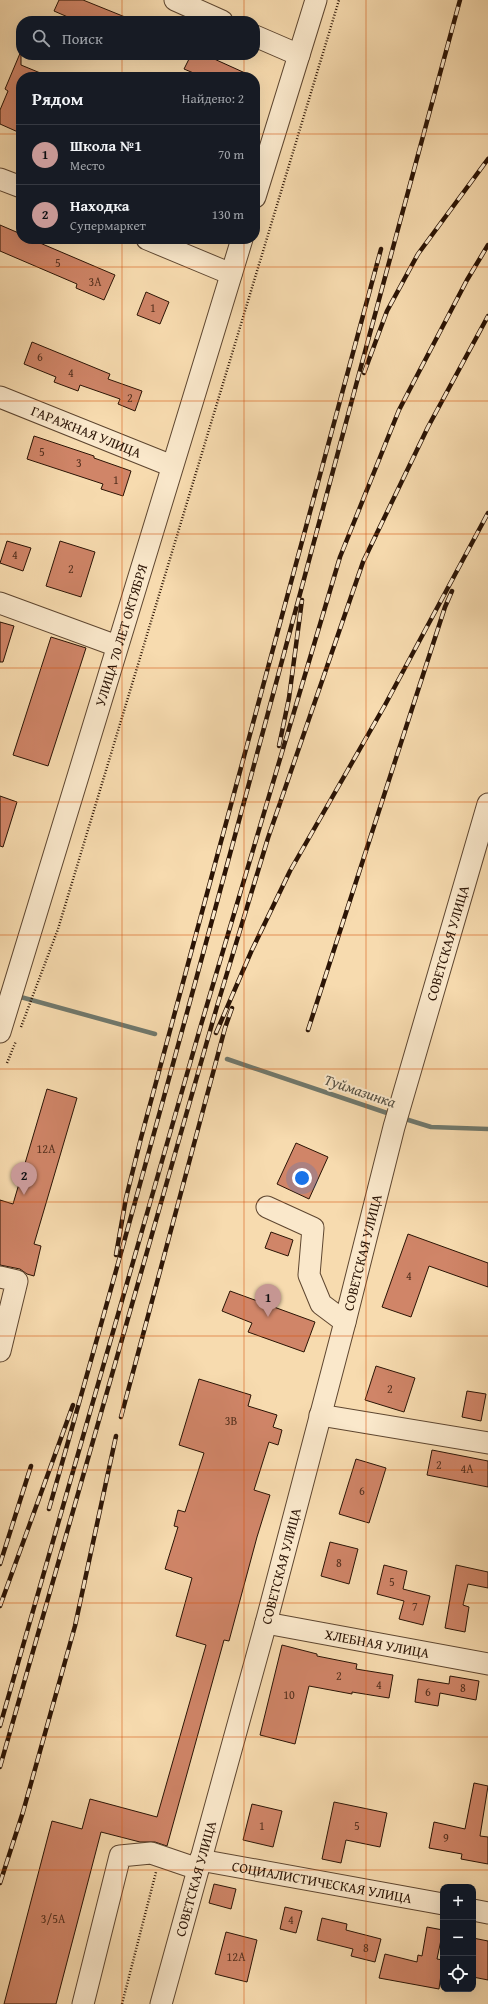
<!DOCTYPE html>
<html lang="ru">
<meta charset="utf-8">
<style>
:root{--surface:#171b24;--page:#20242c;--text:#f1f3f6;--muted:#9ea1a6;--line:#363941;--accent:#c59692}
body{margin:0;font-family:"Gentium Book Plus",serif;background:var(--page);color:var(--text)}
.controls{position:absolute;right:12px;bottom:12px;display:grid;overflow:hidden;border-radius:8px;box-shadow:0 4px 16px #0002}
.controls button{width:36px;height:36px;display:grid;place-items:center;padding:0;border:0;border-bottom:1px solid var(--line);background:var(--surface);color:var(--text);font:20px sans-serif}
.you{position:absolute;left:302px;top:1178px;width:14px;height:14px;margin:-10px;border:3px solid #fff;border-radius:50%;background:#1a73e8;box-shadow:0 0 0 6px #1a73e833}
.badge{display:grid;place-items:center;width:26px;height:26px;border-radius:50%;background:var(--accent);color:#111;font-size:13px;font-weight:700}
.pin{position:absolute;translate:-50% -33px;filter:drop-shadow(0 1px 2px #0008)}
.pin::after{content:'';position:absolute;top:21px;width:14px;height:12px;background:inherit;clip-path:polygon(0 0,100% 0,50% 100%)}
.list{margin:0;padding:0;list-style:none}
h2{display:flex;justify-content:space-between;align-items:center;height:52px;margin:0;padding:0 16px;font-size:17px}
h2 small{font-size:13px;font-weight:400;color:var(--muted)}
.list li{display:grid;grid-template-columns:26px 1fr auto;gap:12px;align-items:center;box-sizing:border-box;height:60px;padding:0 16px;border-top:1px solid var(--line)}
.list b{display:block;font-size:15px;white-space:nowrap}
.list p{margin:0;font-size:13px;white-space:nowrap;color:var(--muted)}
.list em{font-size:13px;font-style:normal;color:var(--muted)}
.icon{flex:none;width:22px;height:22px;fill:none;stroke:currentColor;stroke-width:2;stroke-linecap:round;stroke-linejoin:round}
.map{position:relative;flex:none;width:488px;height:2004px;overflow:hidden}
.search{position:absolute;background:var(--surface);box-shadow:0 4px 16px #0002;left:16px;top:16px;width:244px;height:44px;display:flex;align-items:center;gap:10px;box-sizing:border-box;padding:0 14px;border-radius:16px;color:var(--muted);font-size:15px}
.panel{position:absolute;background:var(--surface);box-shadow:0 4px 16px #0002;left:16px;top:72px;width:244px;height:172px;border-radius:16px}
.map>svg:first-child{display:block}
</style>
<div class="map">
<svg width="488" height="2004" viewBox="0 0 488 2004">
<rect width="100%" height="100%" fill="#f7dbaf"/>
<filter id="stains"><feTurbulence type="fractalNoise" baseFrequency=".005" numOctaves="4"/><feColorMatrix values="0 0 0 0 .2 0 0 0 0 .09 0 0 0 0 .02 0 0 0 .5 -.17"/></filter>
<radialGradient id="worn" r=".72"><stop offset=".6" stop-color="#630" stop-opacity="0"/><stop offset="1" stop-color="#630" stop-opacity=".3"/></radialGradient>
<g fill="none" stroke-linecap="round" stroke-linejoin="round">
<g stroke="#70786c" stroke-width="4.5">
<path d="M17 996 155 1034"/>
<path d="M227 1059 393 1115"/>
<path d="M402 1118 431 1127 488 1129"/>
</g>
</g>
<g fill="#d08568" stroke="#2b1405">
<path d="M59 0H83L135 21H77L54 11Z"/>
<path d="M21 51V65L50 77H21V126L18 132 0 124V110L8 91 5 89Z"/>
<path d="M191 55H213L212 58 254 77H203L184 69Z"/>
<path d="M0 225 21 234V239H35L41 241 40 243 115 275 104 300 76 288 77 284 0 251Z"/>
<path d="M146 292 169 302 160 324 137 315Z"/>
<path d="M32 342 110 374 108 379 142 391 135 411 118 404 120 399 80 385 78 391 54 382 56 377 24 364Z"/>
<path d="M34 436 94 456V458L131 471 123 496 101 489 103 484 27 459Z"/>
<path d="M7 541 31 548 23 571 0 563Z"/>
<path d="M60 541 95 552 81 597 46 586Z"/>
<path d="M0 622 14 626 3 662H0Z"/>
<path d="M51 637 86 648 48 766 13 755Z"/>
<path d="M0 796 17 802 3 847 0 846Z"/>
<path d="M47 1089 77 1098 34 1244 41 1246 34 1276 27 1274 20 1269 0 1265V1200L13 1204Z"/>
<path d="M296 1143 328 1157 309 1199 277 1184Z"/>
<path d="M271 1232 293 1240 288 1256 265 1248Z"/>
<path d="M408 1234 488 1263V1287L429 1266 411 1317 382 1307Z"/>
<path d="M230 1291 315 1322 304 1352 248 1332 252 1323 222 1311Z"/>
<path d="M376 1366 415 1378 404 1412 365 1400Z"/>
<path d="M199 1379 251 1395 248 1406 277 1415 273 1427 282 1430 278 1445 269 1442 254 1490 270 1495 257 1537 229 1641 224 1640 167 1846 155 1842H140L101 1832 56 2004H4L52 1821 82 1829 90 1799 157 1817 206 1645 176 1636 192 1578 165 1569 178 1527 174 1526 178 1510 185 1512 204 1453 179 1445Z"/>
<path d="M467 1391 486 1394 481 1421 462 1417Z"/>
<path d="M432 1450 488 1461V1487L427 1475Z"/>
<path d="M356 1459 386 1468 369 1523 339 1514Z"/>
<path d="M330 1542 358 1549 349 1584 321 1576Z"/>
<path d="M384 1565 407 1571 403 1589 430 1596 423 1625 399 1619 404 1601 377 1594Z"/>
<path d="M456 1565 488 1572V1588L468 1584 463 1605 469 1607 465 1632 445 1628Z"/>
<path d="M282 1645 317 1654V1656L357 1664 356 1669 393 1675 389 1698 352 1692V1694L309 1686 295 1744 260 1735Z"/>
<path d="M450 1676 479 1681 476 1700 440 1693 438 1706 415 1702 418 1679 449 1684Z"/>
<path d="M474 1783 488 1786 480 1836 488 1837V1864L461 1859 462 1854 429 1848 434 1822 465 1829Z"/>
<path d="M334 1802 387 1813 380 1847 346 1840 341 1863 322 1859Z"/>
<path d="M252 1804 282 1811 273 1847 243 1840Z"/>
<path d="M214 1884 236 1889 231 1909 209 1903Z"/>
<path d="M285 1907 302 1911 296 1933 280 1929Z"/>
<path d="M322 1918 347 1924 346 1930 381 1939 375 1962 351 1956 353 1949 317 1940Z"/>
<path d="M427 1927 443 1930 437 1959 443 1960 439 1989 379 1978 385 1954 417 1962 418 1955 422 1956Z"/>
<path d="M226 1932 257 1940 247 1982 215 1974Z"/>
<path d="M473 1938 488 1941V1980L473 1977Z"/>
</g>
<g fill="none" stroke-linecap="round" stroke-linejoin="round">
<g stroke="#5e4630" stroke-width="23">
<g id="minor">
<path d="M175 0 222 21"/>
<path d="M255 36 299 55"/>
<path d="M0 179 21 187"/>
<path d="M255 197 316 0"/>
<path d="M147 239 231 274"/>
<path id="s1" d="M0 397 172 466"/>
<path d="M0 603 117 646"/>
<path id="s2" d="M0 1032 242 239"/>
<path d="M267 1207 313 1228 309 1275 321 1304 345 1322"/>
<path d="M0 1277 17 1281 0 1351"/>
<path d="M320 1415 488 1443"/>
<path id="s3" d="M266 1623 488 1664"/>
<path id="s4" d="M200 1860 443 1904"/>
<path d="M473 1910 488 1913"/>
<path d="M83 2004 120 1856 151 1853 198 1869"/>
<path id="s5" d="M161 2004 266 1623 345 1322 394 1127 488 804"/>
</g>
</g>
<g stroke="#2b1405" stroke-width="2.5" stroke-dasharray="1 2" stroke-linecap="butt">
<path d="M21 1027 58 929 339 0"/>
<path d="M7 1063 16 1041"/>
<path d="M122 2004 156 1872"/>
</g>
<use href="#minor" stroke="#fae8cb" stroke-width="21"/>
<g stroke="#2b1405" stroke-width="4.5">
<g id="rail">
<path d="M364 373 387 311 418 254 488 159"/>
<path d="M279 746 289 698 302 600"/>
<path d="M308 1030 445 607 452 591"/>
<path d="M216 1033 251 952 290 871 385 705 488 513"/>
<path d="M116 1255 126 1198 141 1138 381 249"/>
<path d="M121 1417 225 1028 232 1008"/>
<path d="M49 1509C192 1007 323 503 460 0"/>
<path d="M0 1564 31 1466"/>
<path d="M0 1606 73 1405"/>
<path d="M0 1726 201 1025 340 557 399 410 467 280 488 245"/>
<path d="M0 1767 218 1003 268 838 363 562 428 427 488 316"/>
<path d="M0 1883 23 1812 75 1626 116 1436"/>
</g>
</g>
<use href="#rail" stroke="#fae8cb" stroke-width="3" stroke-dasharray="9" stroke-linecap="butt"/>
</g>
<path fill="none" stroke="#d5520b" stroke-width="1" stroke-opacity="0.55" d="M122 0V21M244 0V21M366 0V2004M122 55V77M244 55V77M0 134H21M255 134H488M122 239V2004M244 239V2004M0 267H488M0 401H488M0 534H488M0 668H488M0 802H488M0 935H488M0 1069H488M0 1202H488M0 1336H488M0 1470H488M0 1603H488M0 1737H488M0 1870H488"/>
<g text-anchor="middle" stroke-width="4" stroke-linejoin="round" paint-order="stroke">
<g font-size="12" fill="#54301e">
<text x="58" y="267">5</text>
<text x="95" y="286">3А</text>
<text x="153" y="312">1</text>
<text x="40" y="361">6</text>
<text x="71" y="377">4</text>
<text x="130" y="402">2</text>
<text x="42" y="456">5</text>
<text x="79" y="467">3</text>
<text x="116" y="484">1</text>
<text x="15" y="559">4</text>
<text x="71" y="573">2</text>
<text x="46" y="1153">12А</text>
<text x="409" y="1280">4</text>
<text x="390" y="1393">2</text>
<text x="231" y="1425">3В</text>
<text x="439" y="1469">2</text>
<text x="467" y="1473">4А</text>
<text x="362" y="1495">6</text>
<text x="339" y="1567">8</text>
<text x="392" y="1586">5</text>
<text x="415" y="1611">7</text>
<text x="339" y="1680">2</text>
<text x="379" y="1689">4</text>
<text x="463" y="1692">8</text>
<text x="428" y="1696">6</text>
<text x="289" y="1699">10</text>
<text x="262" y="1830">1</text>
<text x="357" y="1830">5</text>
<text x="446" y="1842">9</text>
<text x="53" y="1923">3/5А</text>
<text x="291" y="1924">4</text>
<text x="366" y="1952">8</text>
<text x="236" y="1961">12А</text>
</g>
<g font-size="14" fill="#2b1405" stroke="#fae8cb">
<text dy="5" stroke="none"><textPath href="#s1" startOffset="93">ГАРАЖНАЯ УЛИЦА</textPath></text>
<text dy="5" stroke="none"><textPath href="#s2" startOffset="415">УЛИЦА 70 ЛЕТ ОКТЯБРЯ</textPath></text>
<text dy="5" stroke="none"><textPath href="#s5" startOffset="1099">СОВЕТСКАЯ УЛИЦА</textPath></text>
<text dy="5" stroke="none"><textPath href="#s5" startOffset="778">СОВЕТСКАЯ УЛИЦА</textPath></text>
<text dy="5" stroke="none"><textPath href="#s5" startOffset="454">СОВЕТСКАЯ УЛИЦА</textPath></text>
<text dy="5" stroke="none"><textPath href="#s3" startOffset="113">ХЛЕБНАЯ УЛИЦА</textPath></text>
<text dy="5" stroke="none"><textPath href="#s5" startOffset="130">СОВЕТСКАЯ УЛИЦА</textPath></text>
<text dy="5" stroke="none"><textPath href="#s4" startOffset="124">СОЦИАЛИСТИЧЕСКАЯ УЛИЦА</textPath></text>
</g>
<g font-size="15" font-style="italic" fill="#534e41" stroke="#fae8cb">
<text transform="translate(360 1091) rotate(19)" y="5">Туймазинка</text>
</g>
</g>
<rect width="100%" height="100%" filter="url(#stains)"/>
<rect width="100%" height="100%" fill="url(#worn)"/>
</svg>
<div class="controls">
<button>+</button>
<button>−</button>
<button><svg class="icon" aria-label="locate" viewBox="0 0 24 24"><circle cx="12" cy="12" r="6"/><path d="M12 2v4M12 18v4M2 12h4M18 12h4"/></svg></button>
</div>
<div class="you"></div>
<div class="pin badge" style="left:268px;top:1317px">1</div>
<div class="pin badge" style="left:24px;top:1195px">2</div>
<div class="search"><svg class="icon" aria-label="search" viewBox="0 0 24 24"><circle cx="10" cy="10" r="6"/><path d="M15 15l6 6"/></svg>Поиск</div>
<section class="panel">
<h2>Рядом<small>Найдено: 2</small></h2>
<ul class="list">
<li><span class="badge">1</span><div><b>Школа №1</b><p>Место</p></div><em>70 m</em></li>
<li><span class="badge">2</span><div><b>Находка</b><p>Супермаркет</p></div><em>130 m</em></li>
</ul>
</section>
</div>
